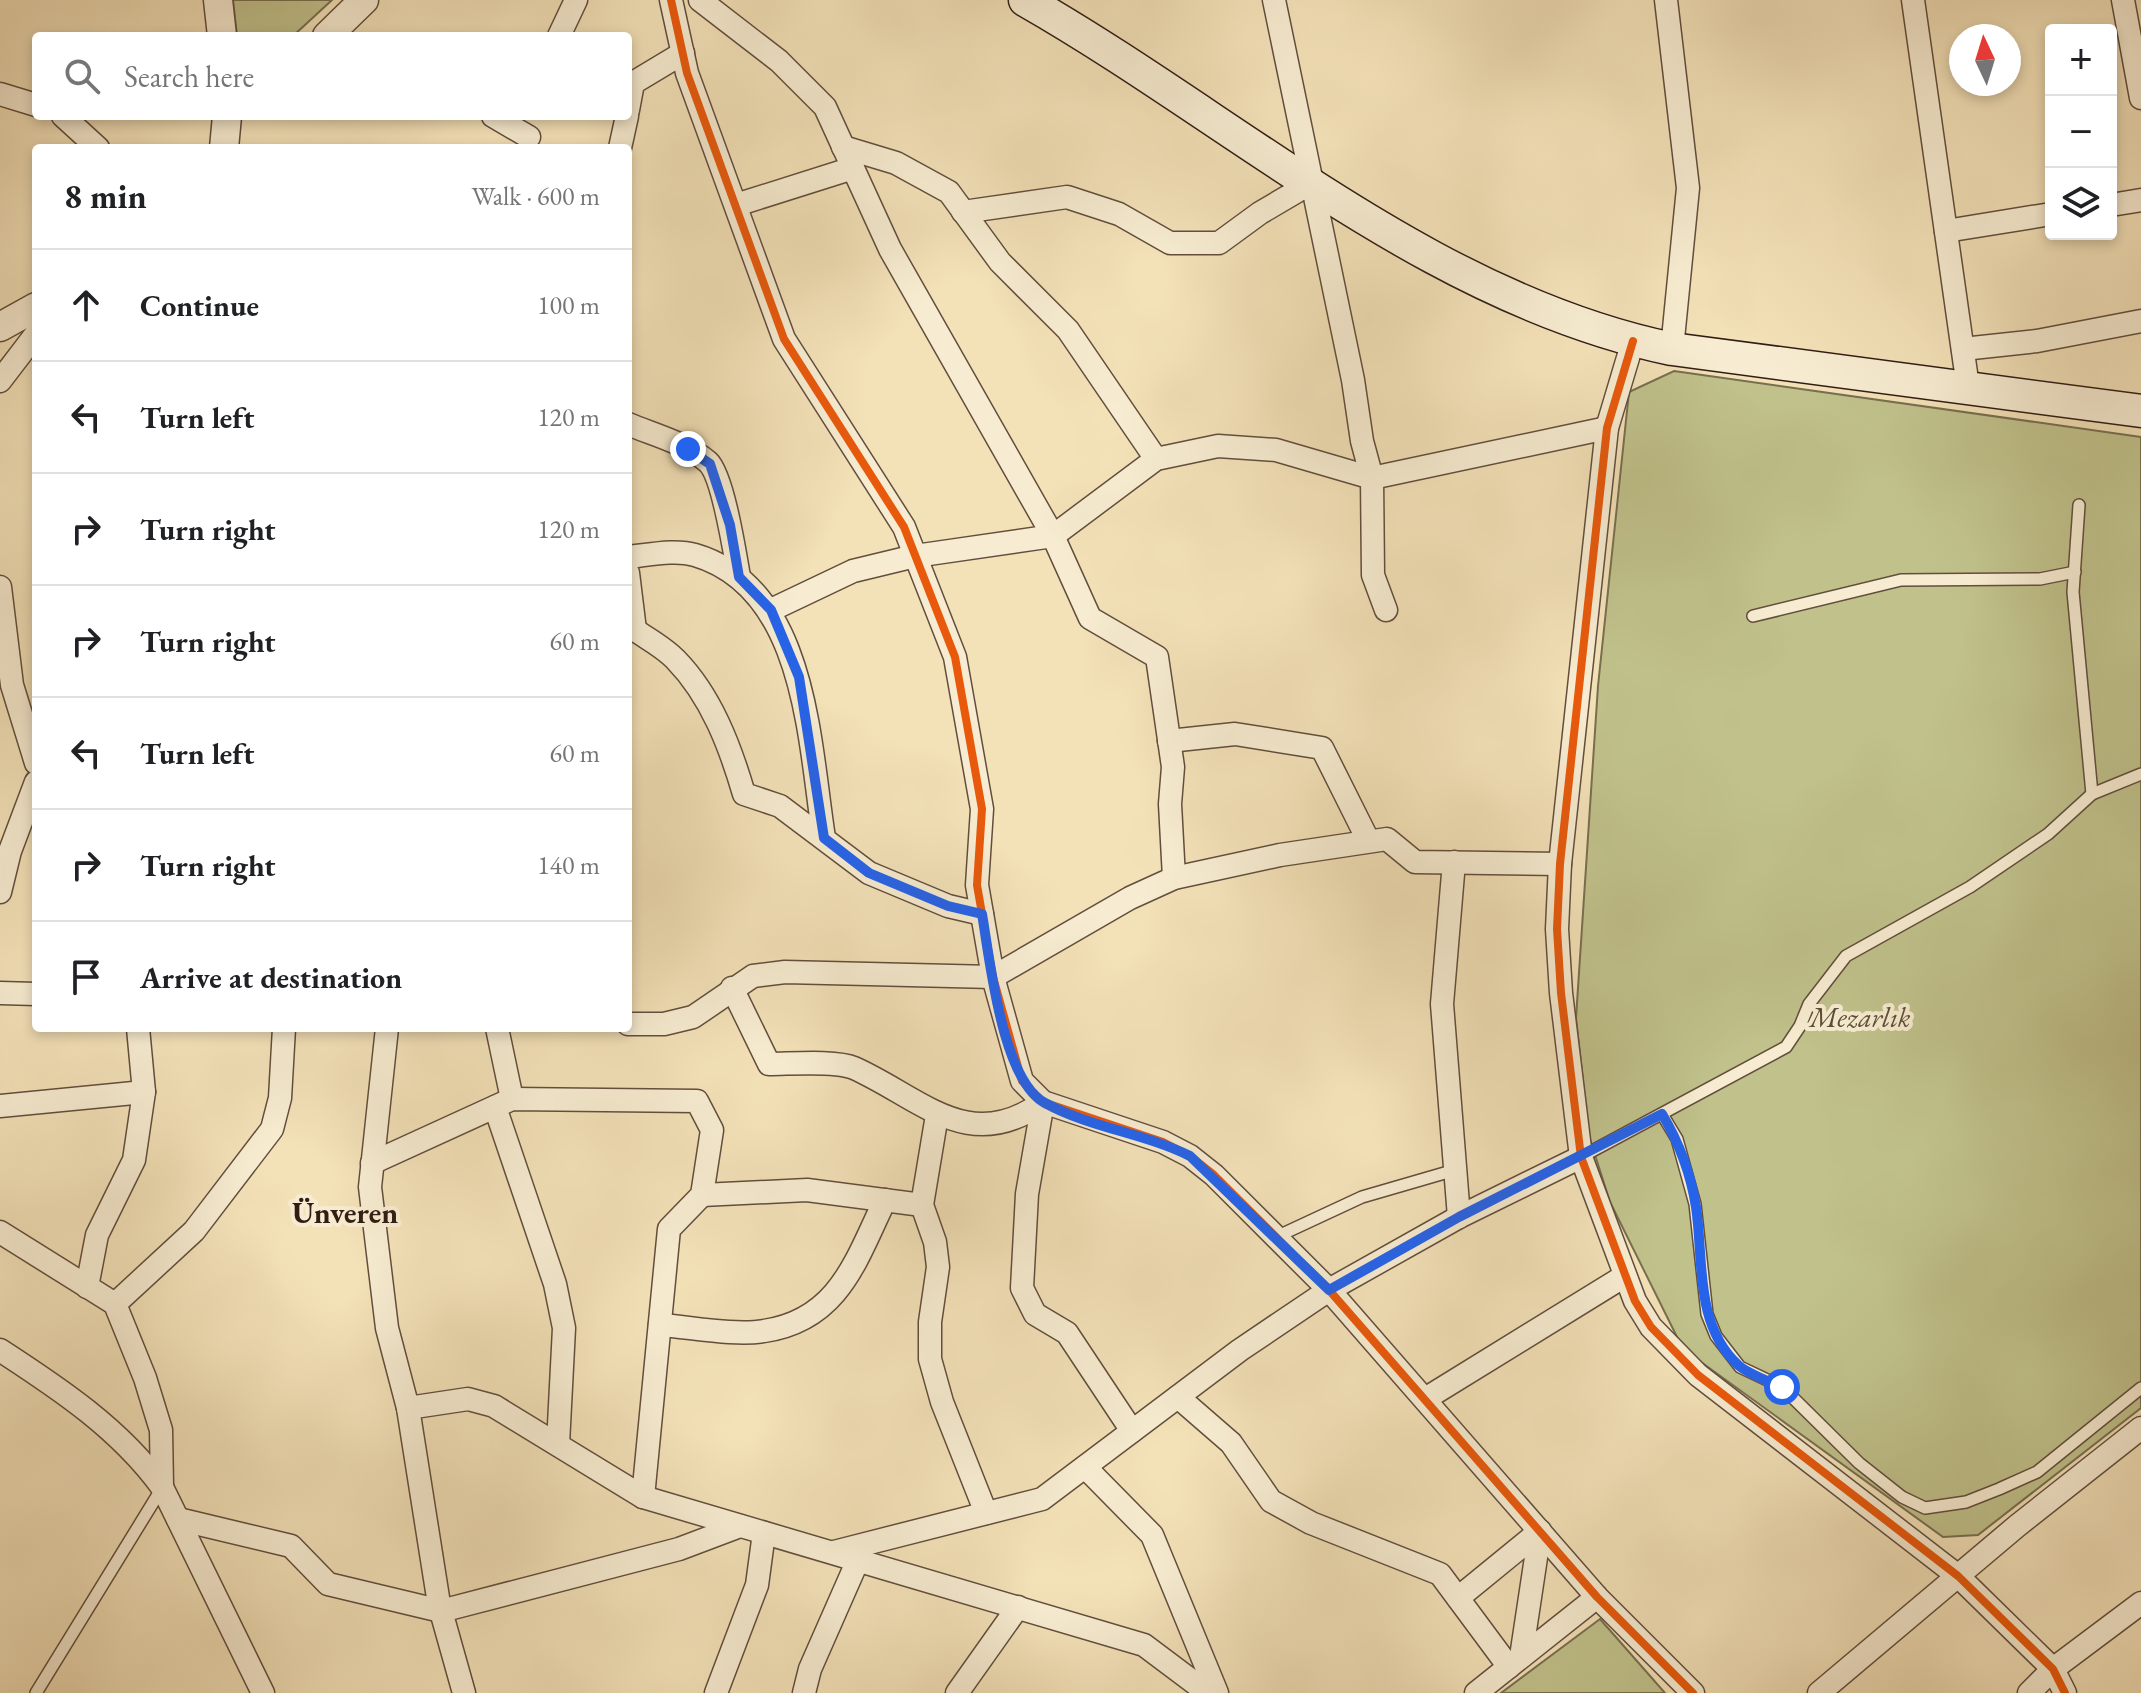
<!DOCTYPE html>
<meta charset="utf-8">
<style>
:root{--surface:#fff;--page:#f2f2f2;--text:#202124;--muted:#757577;--line:#e0e0e0}
body{margin:0;font-family:"EB Garamond",serif;background:var(--page);color:var(--text)}
.controls{position:absolute;right:24px;top:24px;display:grid;overflow:hidden;border-radius:8px;box-shadow:0 4px 12px #0003}
.controls button{width:72px;height:72px;display:grid;place-items:center;padding:0;border:0;border-bottom:2px solid var(--line);background:var(--surface);color:var(--text);font:40px sans-serif}
.compass{position:absolute;left:1949px;top:24px;width:72px;height:72px;border-radius:50%;background:var(--surface);box-shadow:0 4px 12px #0003;rotate:356deg}
.stop{position:absolute;width:24px;height:24px;margin:-18px;border:6px solid #2563eb;border-radius:50%;background:#fff}
.stop.end{background:#2563eb;border-color:#fff;box-shadow:0 2px 8px #0008}
.list{margin:0;padding:0;list-style:none}
h2{display:flex;justify-content:space-between;align-items:center;height:104px;margin:0;padding:0 32px;font-size:34px}
h2 small{font-size:26px;font-weight:400;color:var(--muted)}
.list li{display:grid;grid-template-columns:52px 1fr auto;gap:24px;align-items:center;box-sizing:border-box;height:112px;padding:0 32px;border-top:2px solid var(--line)}
.list b{display:block;font-size:30px;white-space:nowrap}
.list em{font-size:26px;font-style:normal;color:var(--muted)}
.icon{flex:none;width:44px;height:44px;fill:none;stroke:currentColor;stroke-width:2;stroke-linecap:round;stroke-linejoin:round}
.map{position:relative;flex:none;width:2141px;height:1693px;overflow:hidden}
.search{position:absolute;background:var(--surface);box-shadow:0 4px 12px #0003;left:32px;top:32px;width:600px;height:88px;display:flex;align-items:center;gap:20px;box-sizing:border-box;padding:0 28px;border-radius:8px;color:var(--muted);font-size:30px}
.panel{position:absolute;background:var(--surface);box-shadow:0 4px 12px #0003;left:32px;top:144px;width:600px;height:888px;border-radius:8px}
.map>svg:first-child{display:block}
</style>
<div class="map">
<svg width="2141" height="1693" viewBox="0 0 2141 1693">
<rect width="100%" height="100%" fill="#f3e1b8"/>
<filter id="stains"><feTurbulence type="fractalNoise" baseFrequency=".0025" numOctaves="4"/><feColorMatrix values="0 0 0 0 .2 0 0 0 0 .09 0 0 0 0 .02 0 0 0 .5 -.17"/></filter>
<radialGradient id="worn" r=".72"><stop offset=".6" stop-color="#630" stop-opacity="0"/><stop offset="1" stop-color="#630" stop-opacity=".3"/></radialGradient>
<g fill="#c0c18b" stroke="#786f50" stroke-width="2">
<path d="M233 0H332L293 36H237Z"/>
<path d="M1674 371 2141 437V1408L1978 1535 1943 1537 1683 1349 1610 1202 1589 1136 1576 1018 1598 686 1629 392Z"/>
<path d="M1600 1619 1665 1693H1501Z"/>
</g>
<g fill="none" stroke-linecap="round" stroke-linejoin="round">
<g stroke="#624e3d" stroke-width="14">
<g id="service">
<path d="M2079 505 2073 592 2092 794"/>
<path d="M1753 616 1901 580 2040 579 2075 572"/>
<path d="M1662 1114 1677 1139 1695 1204 1707 1314 1716 1336 1740 1367 1782 1387 1859 1463 1902 1497 1925 1508 1966 1502 1999 1489 2037 1472 2141 1388"/>
<path d="M1581 1157 1786 1047 1800 1026 1809 1004 1846 956 1970 887 2048 834 2092 794 2141 774"/>
<path d="M1276 1237 1362 1197 1455 1170"/>
<path d="M36 1693 162 1488"/>
</g>
</g>
<g stroke="#624e3d" stroke-width="25">
<g id="minor">
<path d="M671 0 687 73 784 339 904 527 955 657 982 809 977 885 993 977 1022 1081 1043 1102 1163 1142 1190 1156 1214 1175 1329 1290 1597 1597 1693 1693"/>
<path d="M700 0 779 61 825 107 890 249 1053 536 1090 618 1157 657 1173 767 1170 804 1174 878"/>
<path d="M1274 0 1353 380 1362 441 1372 478 1373 575 1386 610"/>
<path d="M1666 0 1688 188 1672 349"/>
<path d="M1913 0 1968 387"/>
<path d="M2123 0 2141 98"/>
<path d="M559 36 576 0"/>
<path d="M0 94 36 105"/>
<path d="M628 110 633 83 683 53"/>
<path d="M63 116 98 148"/>
<path d="M493 116 529 137"/>
<path d="M843 147 896 163 949 192 1000 262 1068 330 1156 459"/>
<path d="M620 148 627 116"/>
<path d="M736 205 853 168"/>
<path d="M2111 205 2141 200"/>
<path d="M963 212 1067 197 1119 214 1170 243H1219L1260 213 1311 183"/>
<path d="M1946 231 2051 214"/>
<path d="M1633 341 1607 428 1560 864 1557 929 1561 993 1581 1157 1635 1301 1651 1327 1698 1375 1958 1576 2053 1669 2065 1693"/>
<path d="M1963 349 2037 341 2141 321"/>
<path d="M0 381 36 334"/>
<path d="M628 424C654 435 686 443 708 462 723 476 735 554 739 577"/>
<path d="M628 557C649 555 675 549 695 555 807 588 809 743 824 838"/>
<path d="M628 573 635 630"/>
<path d="M0 587 12 685 36 763"/>
<path d="M771 610 853 571 915 556 1053 536 1156 459 1218 446 1276 450 1372 478 1607 428"/>
<path d="M628 629 635 630C648 639 665 648 676 660 711 696 730 746 744 794L780 806 869 873 948 906 982 914"/>
<path d="M1169 741 1235 734 1322 748 1368 840"/>
<path d="M1454 862 1442 1004 1459 1217"/>
<path d="M0 892 10 851 36 782"/>
<path d="M732 988 769 1064C790 1064 836 1060 854 1068 921 1098 969 1156 1043 1102"/>
<path d="M0 993 36 994"/>
<path d="M628 1024H664L693 1017 753 976 785 972 993 977 1130 898 1174 878 1280 855 1387 839 1415 862 1560 864"/>
<path d="M387 1028 370 1187 387 1328 408 1408 439 1604 464 1693"/>
<path d="M497 1028 512 1099"/>
<path d="M1043 1102 1027 1194 1022 1288 1035 1314 1067 1333 1132 1431"/>
<path d="M0 1106 144 1092"/>
<path d="M495 1107 555 1284 564 1328 558 1444"/>
<path d="M937 1115 922 1205 935 1242 938 1267 930 1322V1359L942 1402 986 1513"/>
<path d="M372 1163 512 1099 697 1101 712 1130 702 1195 669 1229 643 1497"/>
<path d="M702 1195 807 1190 922 1205"/>
<path d="M0 1232 115 1304 145 1378 161 1430 162 1487"/>
<path d="M87 1287 97 1235 134 1160 144 1092 138 1028"/>
<path d="M115 1304 194 1231 272 1129 280 1098 284 1028"/>
<path d="M660 1325C690 1327 735 1336 764 1331 839 1320 856 1260 885 1200"/>
<path d="M0 1350C60 1389 120 1429 162 1487L263 1693"/>
<path d="M1178 1397 1231 1443 1271 1501 1311 1523 1440 1574 1509 1667"/>
<path d="M1425 1399 1623 1277"/>
<path d="M408 1408 468 1399 494 1406 643 1497 1144 1645 1208 1693"/>
<path d="M1085 1467 1152 1535 1217 1693"/>
<path d="M178 1519 291 1546 328 1584 441 1611 679 1549 740 1526"/>
<path d="M834 1552 1042 1499 1240 1350 1329 1290 1459 1217 1581 1157"/>
<path d="M1458 1598 1540 1531 1521 1657"/>
<path d="M716 1693 757 1585 764 1533"/>
<path d="M804 1693 810 1669 858 1560"/>
<path d="M957 1693 1018 1607"/>
<path d="M1476 1693 1597 1597"/>
<path d="M1819 1693 2017 1526 2141 1428"/>
<path d="M2029 1693 2053 1669 2141 1603"/>
</g>
</g>
<g stroke="#624e3d" stroke-width="31">
<g id="tertiary">
<path d="M218 0 222 36"/>
<path d="M327 36 364 0"/>
<path d="M224 148 227 116"/>
<path d="M0 327 36 307"/>
</g>
</g>
<g stroke="#311d14" stroke-width="35">
<path id="secondary" d="M1025 0C1235 120 1430 299 1672 349L2141 411"/>
</g>
<use href="#service" stroke="#f7ecd1" stroke-width="11"/>
<use href="#minor" stroke="#f7ecd1" stroke-width="22"/>
<use href="#tertiary" stroke="#f7ecd1" stroke-width="28"/>
<use href="#secondary" stroke="#f7ecd1" stroke-width="32"/>
<g stroke="#f7ecd1" stroke-width="13">
<g id="cycleway">
<path d="M671 0 687 73 784 339 904 527 955 657 982 809 977 885 993 977 1022 1081 1043 1102 1163 1142 1190 1156 1214 1175 1329 1290 1597 1597 1693 1693"/>
<path d="M1633 341 1607 428 1560 864 1557 929 1561 993 1581 1157 1635 1301 1651 1327 1698 1375 1958 1576 2053 1669 2065 1693"/>
</g>
</g>
<use href="#cycleway" stroke="#e8590c" stroke-width="8"/>
</g>
<g fill="none" stroke-linecap="round" stroke-linejoin="round">
<path stroke="#2563eb" stroke-width="10" d="M688 449 710 464 730 525 739 577 771 610 799 677 824 838 869 873 948 906 982 914C990 960 1002 1080 1045 1103 1091 1128 1144 1133 1190 1156L1329 1290 1459 1217 1662 1114C1678 1141 1691 1175 1696 1207 1704 1260 1694 1324 1738 1365 1750 1375 1768 1381 1782 1387"/>
</g>
<g text-anchor="middle" stroke-width="8" stroke-linejoin="round" paint-order="stroke">
<g font-size="28" font-style="italic" fill="#5c4e38" stroke="#f7ecd1">
<text x="1860" y="1027">Mezarlık</text>
</g>
<g font-size="30" font-weight="bold" fill="#311d14" stroke="#f7ecd1">
<text x="345" y="1223">Ünveren</text>
</g>
</g>
<rect width="100%" height="100%" filter="url(#stains)"/>
<rect width="100%" height="100%" fill="url(#worn)"/>
</svg>
<div class="controls">
<button>+</button>
<button>−</button>
<button><svg class="icon" aria-label="layers" viewBox="0 0 24 24"><path d="M12 4l9 5-9 5-9-5zM3 14l9 5 9-5"/></svg></button>
</div>
<svg class="compass" viewBox="-18 -18 36 36"><path d="M0-13l5 13h-10z" fill="#e53935"/><path d="M0 13l5-13h-10z" fill="#757577"/></svg>
<div class="stop" style="left:1782px;top:1387px"></div>
<div class="stop end" style="left:688px;top:449px"></div>
<div class="search"><svg class="icon" aria-label="search" viewBox="0 0 24 24"><circle cx="10" cy="10" r="6"/><path d="M15 15l6 6"/></svg>Search here</div>
<section class="panel">
<h2>8 min<small>Walk · 600 m</small></h2>
<ul class="list">
<li><svg class="icon" aria-label="ahead" viewBox="0 0 24 24"><path d="M12 20V5M6 11l6-6 6 6"/></svg><div><b>Continue</b></div><em>100 m</em></li>
<li><svg class="icon" aria-label="left" viewBox="0 0 24 24"><path d="M17 20v-9H6M10 6l-5 5 5 5"/></svg><div><b>Turn left</b></div><em>120 m</em></li>
<li><svg class="icon" aria-label="right" viewBox="0 0 24 24"><path d="M7 20v-9h11M14 6l5 5-5 5"/></svg><div><b>Turn right</b></div><em>120 m</em></li>
<li><svg class="icon" aria-label="right" viewBox="0 0 24 24"><path d="M7 20v-9h11M14 6l5 5-5 5"/></svg><div><b>Turn right</b></div><em>60 m</em></li>
<li><svg class="icon" aria-label="left" viewBox="0 0 24 24"><path d="M17 20v-9H6M10 6l-5 5 5 5"/></svg><div><b>Turn left</b></div><em>60 m</em></li>
<li><svg class="icon" aria-label="right" viewBox="0 0 24 24"><path d="M7 20v-9h11M14 6l5 5-5 5"/></svg><div><b>Turn right</b></div><em>140 m</em></li>
<li><svg class="icon" aria-label="arrive" viewBox="0 0 24 24"><path d="M6 21V4h12l-3 4 3 4H6"/></svg><div><b>Arrive at destination</b></div></li>
</ul>
</section>
</div>
